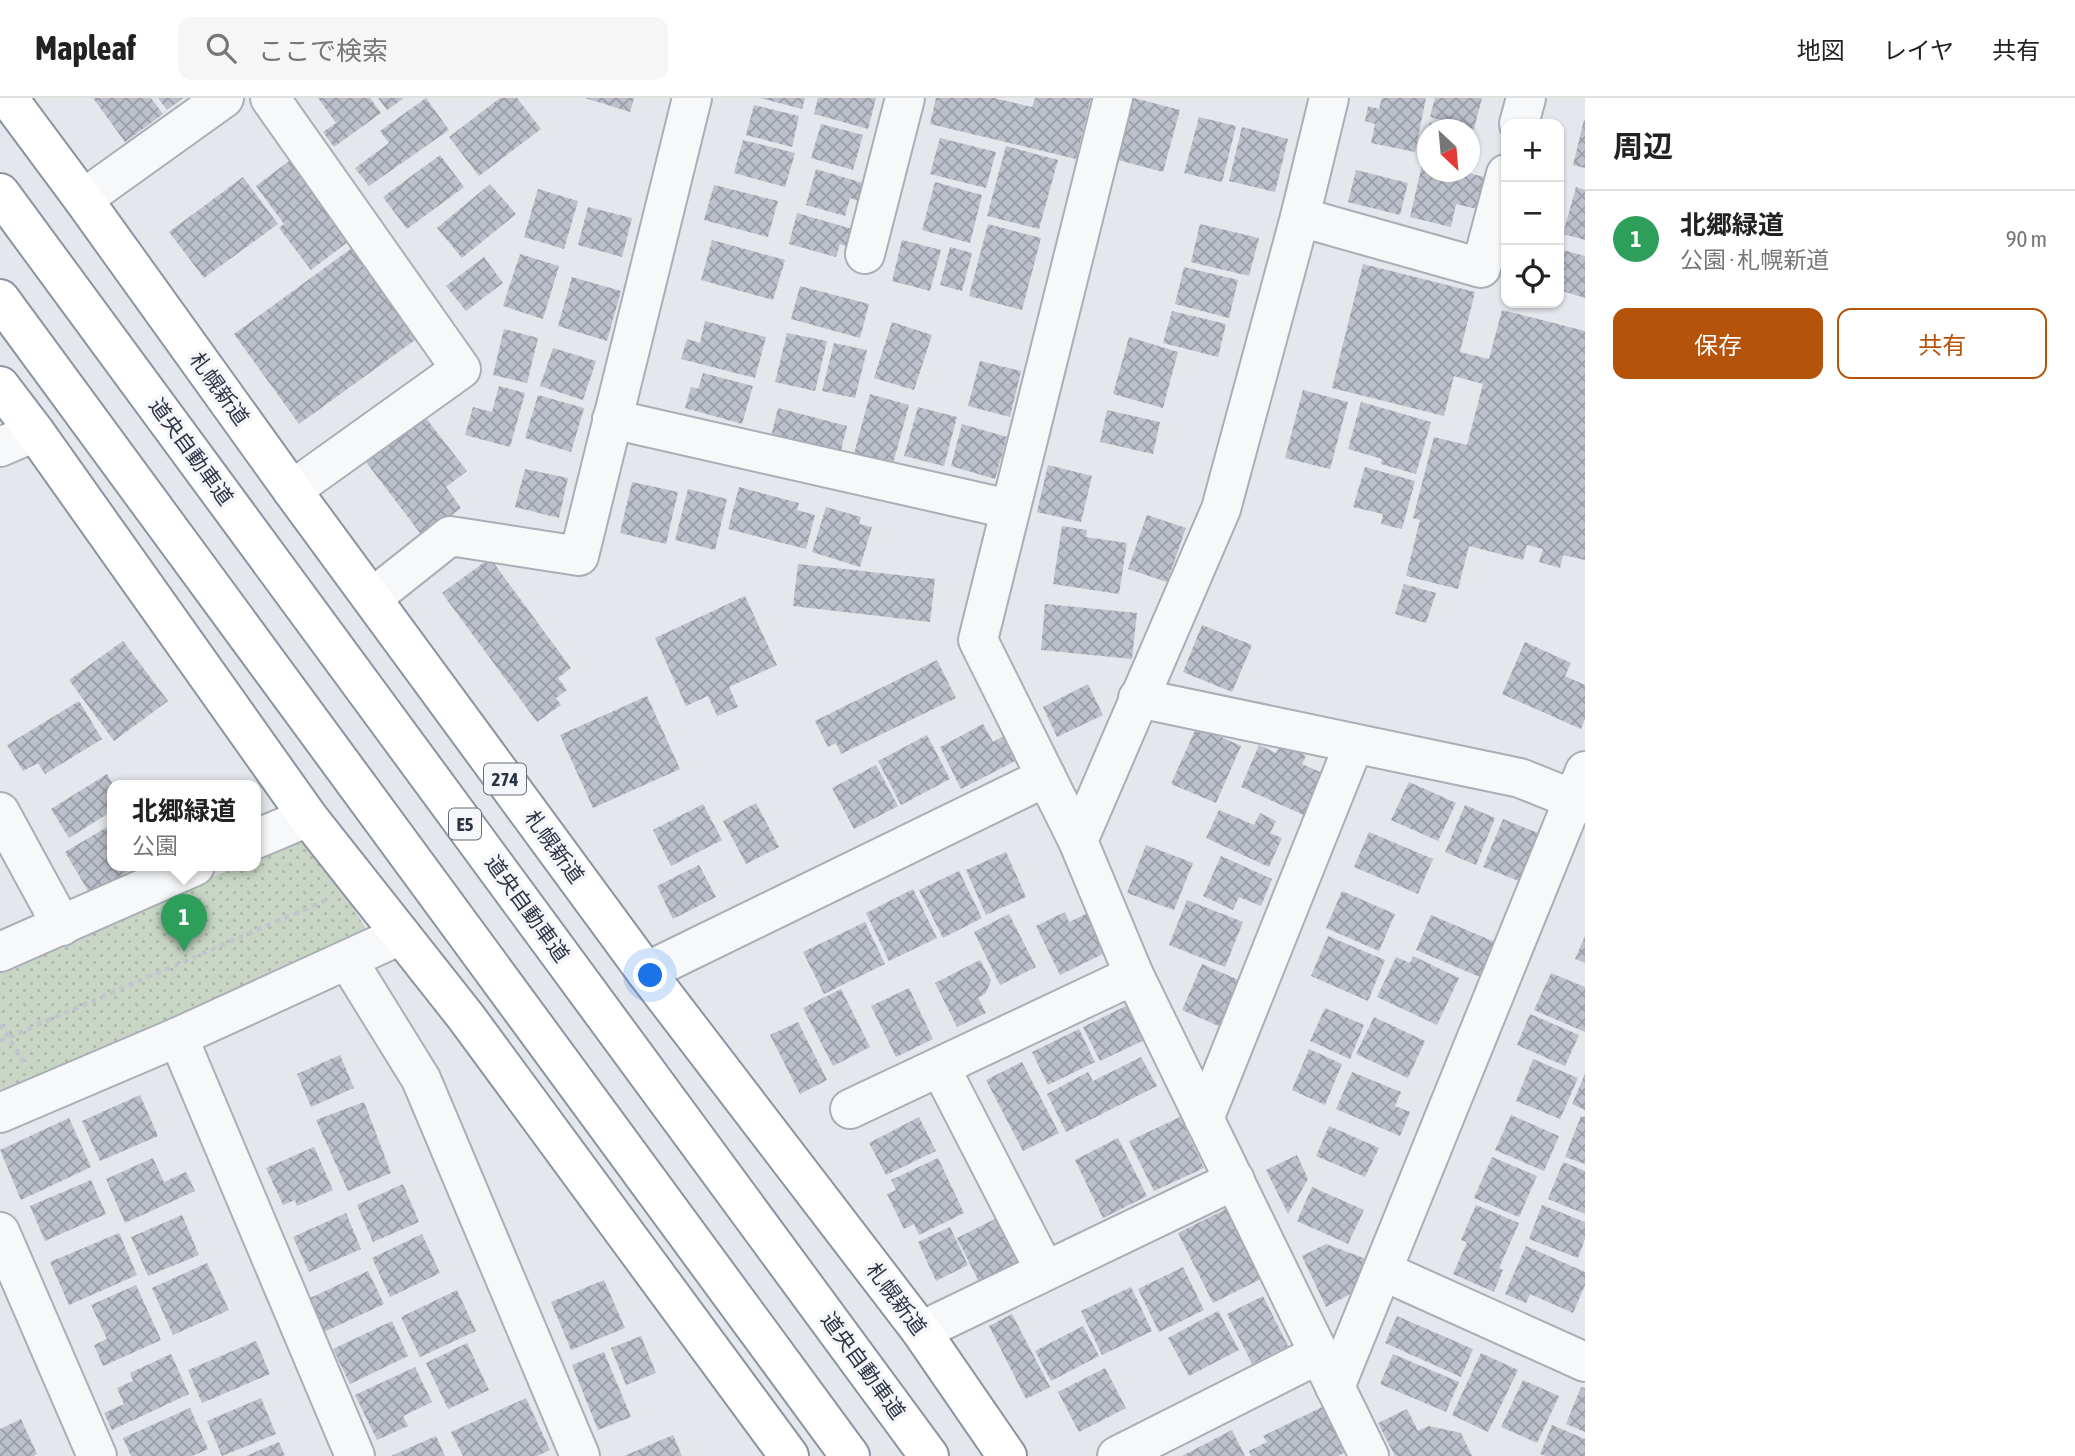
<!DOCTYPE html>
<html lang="ja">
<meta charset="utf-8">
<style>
:root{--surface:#fff;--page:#f6f6f6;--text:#222;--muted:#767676;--line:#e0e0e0;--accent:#b45309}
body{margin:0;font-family:"Asap Condensed","Noto Sans JP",sans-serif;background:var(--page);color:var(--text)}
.controls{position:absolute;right:21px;top:21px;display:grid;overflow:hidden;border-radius:14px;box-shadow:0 2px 5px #0004}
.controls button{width:63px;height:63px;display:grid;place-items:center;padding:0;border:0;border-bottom:2px solid var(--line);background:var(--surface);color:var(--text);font:35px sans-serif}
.compass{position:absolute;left:1417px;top:21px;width:63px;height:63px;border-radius:50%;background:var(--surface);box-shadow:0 2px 5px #0004;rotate:154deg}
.you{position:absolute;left:651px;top:878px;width:24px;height:24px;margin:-18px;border:5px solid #fff;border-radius:50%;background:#1a73e8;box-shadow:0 0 0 10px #1a73e833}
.badge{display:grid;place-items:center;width:46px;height:46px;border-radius:50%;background:var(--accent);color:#fff;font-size:23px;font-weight:700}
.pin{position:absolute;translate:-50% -58px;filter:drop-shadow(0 2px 4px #0008)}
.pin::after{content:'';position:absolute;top:37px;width:24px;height:21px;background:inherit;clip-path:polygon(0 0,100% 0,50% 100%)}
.popup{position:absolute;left:107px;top:682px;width:154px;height:91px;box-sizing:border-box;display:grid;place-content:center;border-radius:14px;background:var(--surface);filter:drop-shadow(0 2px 5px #0005);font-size:23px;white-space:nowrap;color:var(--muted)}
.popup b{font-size:26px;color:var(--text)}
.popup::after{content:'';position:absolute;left:50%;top:100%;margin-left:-14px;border:14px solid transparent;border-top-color:var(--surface)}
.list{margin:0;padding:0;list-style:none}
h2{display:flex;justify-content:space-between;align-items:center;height:91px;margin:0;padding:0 28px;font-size:30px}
h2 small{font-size:23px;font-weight:400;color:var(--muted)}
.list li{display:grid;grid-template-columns:46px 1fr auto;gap:21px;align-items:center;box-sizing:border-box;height:98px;padding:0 28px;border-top:2px solid var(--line)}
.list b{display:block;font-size:26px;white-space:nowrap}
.list p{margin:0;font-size:23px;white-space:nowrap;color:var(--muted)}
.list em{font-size:23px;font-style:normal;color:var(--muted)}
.actions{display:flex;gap:14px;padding:21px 28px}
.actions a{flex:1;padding:16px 0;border:2px solid var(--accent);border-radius:14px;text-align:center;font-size:24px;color:var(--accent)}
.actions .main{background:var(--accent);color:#fff}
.icon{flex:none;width:38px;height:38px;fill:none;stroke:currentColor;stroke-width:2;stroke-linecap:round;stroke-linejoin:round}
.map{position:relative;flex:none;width:1585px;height:1358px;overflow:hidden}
header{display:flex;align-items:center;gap:42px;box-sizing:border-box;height:98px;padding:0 35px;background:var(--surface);border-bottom:2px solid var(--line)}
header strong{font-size:33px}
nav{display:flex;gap:38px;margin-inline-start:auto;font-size:24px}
.search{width:490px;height:63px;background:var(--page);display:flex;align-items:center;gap:18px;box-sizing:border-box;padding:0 24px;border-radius:14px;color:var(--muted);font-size:26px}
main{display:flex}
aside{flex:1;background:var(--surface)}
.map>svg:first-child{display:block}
</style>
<header>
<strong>Mapleaf</strong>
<div class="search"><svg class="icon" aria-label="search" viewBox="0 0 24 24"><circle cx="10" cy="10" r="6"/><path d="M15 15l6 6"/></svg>ここで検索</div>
<nav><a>地図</a><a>レイヤ</a><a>共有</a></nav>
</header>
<main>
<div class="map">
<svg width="1585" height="1358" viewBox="0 0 1585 1358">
<defs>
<pattern id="grass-dots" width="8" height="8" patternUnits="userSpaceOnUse" patternTransform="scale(1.75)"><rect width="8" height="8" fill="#c9d6c5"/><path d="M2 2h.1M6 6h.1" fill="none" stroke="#adb8ab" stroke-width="1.8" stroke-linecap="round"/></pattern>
<pattern id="building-cross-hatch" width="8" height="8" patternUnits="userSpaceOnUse" patternTransform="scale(1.75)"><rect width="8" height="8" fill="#bbc0ca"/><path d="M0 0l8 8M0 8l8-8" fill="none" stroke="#989da6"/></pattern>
</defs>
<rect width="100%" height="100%" fill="#e4e7ec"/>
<path fill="url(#grass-dots)" d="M309 737 369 836 0 999V873L238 768H256V760Z"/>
<g fill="url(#building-cross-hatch)">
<path d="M93 0H151L163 16 125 44Z"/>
<path d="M158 0H183L167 12Z"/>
<path d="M318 0H370L381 15 334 49 323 34 336 25Z"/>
<path d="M378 0H404L387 12Z"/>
<path d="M426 0 449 32 369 88 355 70 389 45 380 33Z"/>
<path d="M500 0H517L541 31 479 78 449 39Z"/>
<path d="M585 0H634L630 14Z"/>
<path d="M760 0H805L802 11Z"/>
<path d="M818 0H876L868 31 814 16Z"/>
<path d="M936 0H994L1032 9 1035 0H1091L1076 61 930 26Z"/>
<path d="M1134 0 1180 12 1163 74 1118 62Z"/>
<path d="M1382 0H1426L1415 54 1371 45 1375 26 1365 23 1368 8 1379 11Z"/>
<path d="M1435 0H1482L1474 31 1430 19Z"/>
<path d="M754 7 799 18 792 49 746 37Z"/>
<path d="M1199 19 1236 28 1222 84 1184 75Z"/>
<path d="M1584 22H1585V70L1573 67Z"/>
<path d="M1430 25 1452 31V32H1428Z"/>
<path d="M821 26 863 37 853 72 811 60Z"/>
<path d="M1242 29 1288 41 1275 94 1229 83Z"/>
<path d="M1427 36H1428V53L1422 51Z"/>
<path d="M940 40 996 54 986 90 930 76Z"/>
<path d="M743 42 795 55 785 89 734 75Z"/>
<path d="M1006 48 1058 62 1039 131 987 118Z"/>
<path d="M440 57 464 89 407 131 383 99Z"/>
<path d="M1424 58 1428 59V74H1465L1488 80 1481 112 1456 106 1451 129 1410 119Z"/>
<path d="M293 60 353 140 311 172 279 130 284 126 256 88Z"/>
<path d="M816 71 866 86 861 104 850 100 845 118 806 107Z"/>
<path d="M1356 72 1408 85 1400 117 1348 104Z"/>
<path d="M243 79 278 126 204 180 169 134Z"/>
<path d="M935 84 982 97 970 145 922 132Z"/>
<path d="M490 86 516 116 462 160 437 130Z"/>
<path d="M714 87 778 103 768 139 704 122Z"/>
<path d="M1576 89 1585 92V142L1563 136Z"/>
<path d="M538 91 578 103 564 151 524 139Z"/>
<path d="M588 109 632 120 622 159 578 147Z"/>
<path d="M797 115 852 131 848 149 840 146 836 159 789 146Z"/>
<path d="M988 126 1041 140 1022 212 969 198Z"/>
<path d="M1200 126 1259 140 1249 178 1191 164Z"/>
<path d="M712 142 785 162 773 202 701 182Z"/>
<path d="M902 142 941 152 930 193 892 183Z"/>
<path d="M356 147 422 237 299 326 234 236Z"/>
<path d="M950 149 972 155 962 193 940 187Z"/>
<path d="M1559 151 1585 158V200L1559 192Z"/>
<path d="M520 156 559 168 543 221 503 208Z"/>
<path d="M484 159 503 185 466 213 446 188Z"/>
<path d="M1363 166 1475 194 1460 254 1489 261 1502 212 1585 233V462L1563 457 1560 470 1539 464 1543 451 1527 447 1523 462 1469 448 1458 491 1406 478 1420 422 1413 420 1434 339 1467 347 1483 286 1454 278 1444 318 1332 290Z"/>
<path d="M1184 169 1238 182 1229 220 1175 206Z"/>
<path d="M572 179 621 193 607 243 558 228Z"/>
<path d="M800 188 869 206 860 240 791 221Z"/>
<path d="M1172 213 1226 226 1218 259 1163 245Z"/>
<path d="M705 223 766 239 755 280 681 261 687 241 700 245Z"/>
<path d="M892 224 932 237 914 292 874 280Z"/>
<path d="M504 231 538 240 527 285 493 277Z"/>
<path d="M787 235 827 243 815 293 775 284Z"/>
<path d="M1129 239 1178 254 1163 310 1113 296Z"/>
<path d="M834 245 867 252 855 300 822 293Z"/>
<path d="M553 250 596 263 583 302 540 288Z"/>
<path d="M980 263 1021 273 1010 319 968 308Z"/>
<path d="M703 275 753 288 742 326 685 310 691 289 698 291Z"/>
<path d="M499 288 525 295 510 349 465 337 473 309 492 314Z"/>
<path d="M1303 292 1348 304 1330 371 1285 360Z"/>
<path d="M870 296 909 307 893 366 854 356Z"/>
<path d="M538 297 584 310 571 354 525 340Z"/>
<path d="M1361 304 1431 324 1416 376 1381 366 1382 361 1348 351Z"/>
<path d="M918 309 957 319 944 368 904 358Z"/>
<path d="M778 310 847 328 838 364 769 346Z"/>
<path d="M1107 312 1160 324 1153 356 1100 344Z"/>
<path d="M425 319 467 373 446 389 461 410 423 439 366 364Z"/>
<path d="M962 326 1007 339 995 381 951 368Z"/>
<path d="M1048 367 1092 378 1081 424 1037 414Z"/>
<path d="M1365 369 1415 383 1402 431 1381 426 1383 416 1353 409Z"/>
<path d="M525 371 568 380 559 420 515 409Z"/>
<path d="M632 384 678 394 666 446 620 435Z"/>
<path d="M739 389 799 405 797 412 815 417 806 451 728 431Z"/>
<path d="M688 391 727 401 715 452 675 442Z"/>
<path d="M826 409 861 419 859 426 872 429 860 469 812 454Z"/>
<path d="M1147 417 1186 430 1167 484 1128 471Z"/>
<path d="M1062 428 1087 432 1086 439 1127 445 1119 496 1053 486Z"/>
<path d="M490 460 571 570 558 580 567 592 556 600 561 607 537 624 442 495Z"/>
<path d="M798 466 935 481 930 524 793 508Z"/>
<path d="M1404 486 1436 495 1426 525 1395 516Z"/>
<path d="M745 498 777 567 729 589 738 609 717 618 708 598 686 608 655 540Z"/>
<path d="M1045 506 1137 515 1132 561 1041 552Z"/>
<path d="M1202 527 1252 547 1232 594 1183 574Z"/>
<path d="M123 543 168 603 114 643 69 582Z"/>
<path d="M1525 544 1571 565 1565 578 1585 587V621L1581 631 1502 596Z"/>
<path d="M937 562 956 600 841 656 836 645 828 649 815 623Z"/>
<path d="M1088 586 1103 617 1057 639 1043 609Z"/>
<path d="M647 598 680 671 593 710 560 637Z"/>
<path d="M79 603 102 641 45 676 38 665 23 673 7 647Z"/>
<path d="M983 626 993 644 1004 638 1017 662 961 691 940 649Z"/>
<path d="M1197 628 1241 648 1216 705 1171 686Z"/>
<path d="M927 637 950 681 901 707 878 663Z"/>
<path d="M1280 646 1306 658 1302 666 1325 676 1306 718 1241 689 1259 647 1276 655Z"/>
<path d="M876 667 898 708 854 731 832 690Z"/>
<path d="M107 676 114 688H112V713L69 740 51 711Z"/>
<path d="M1409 684 1456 705 1438 743 1391 722Z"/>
<path d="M756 705 779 749 746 766 723 723Z"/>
<path d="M703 706 722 742 671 768 653 732Z"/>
<path d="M1465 707 1495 720 1476 767 1445 754Z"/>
<path d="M1219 712 1254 727 1260 715 1276 723 1270 735 1282 740 1269 769 1206 740Z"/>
<path d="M1503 721 1538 735 1519 783 1483 769Z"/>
<path d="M112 726V768H137L90 796 65 754Z"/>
<path d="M1369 734 1433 761 1418 796 1354 769Z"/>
<path d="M1146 747 1193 765 1174 812 1127 795Z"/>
<path d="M1006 754 1026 799 986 817 966 772Z"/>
<path d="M1221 758 1272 781 1261 808 1239 799 1233 812 1203 798Z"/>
<path d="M699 767 716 799 673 821 657 788Z"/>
<path d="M959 773 982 820 943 840 919 792Z"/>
<path d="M913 791 937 840 889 863 866 815Z"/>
<path d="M1342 793 1395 816 1379 853 1326 830Z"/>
<path d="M1187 802 1243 824 1225 869 1169 847Z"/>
<path d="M1092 813 1111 852 1060 877 1036 828 1065 814 1069 824Z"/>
<path d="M1009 816 1036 869 1000 887 974 834Z"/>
<path d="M1431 817 1495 844 1480 879 1416 852Z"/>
<path d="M865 824 885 866 824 896 803 854Z"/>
<path d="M1328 838 1385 862 1368 903 1311 878Z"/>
<path d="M1585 838V865L1575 861Z"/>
<path d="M1413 858 1459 880 1437 927 1377 899 1396 859 1410 865Z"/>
<path d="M980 862 991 882 986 895 978 900 986 915 957 929 935 885Z"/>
<path d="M1202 866 1241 883 1221 929 1182 912Z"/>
<path d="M1551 875 1585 889V934L1534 912Z"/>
<path d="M909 890 933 941 896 959 871 908Z"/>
<path d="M841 891 870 949 833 968 803 910Z"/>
<path d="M1134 904 1151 939 1100 963 1083 929Z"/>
<path d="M1325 910 1364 927 1350 961 1310 943Z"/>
<path d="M1530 916 1579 937 1565 968 1517 947Z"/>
<path d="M1374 919 1425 943 1408 980 1356 956Z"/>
<path d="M798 924 827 982 800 996 770 937Z"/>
<path d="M1079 931 1095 964 1048 987 1032 954Z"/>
<path d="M1309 951 1342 966 1325 1007 1292 992Z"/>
<path d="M340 957 354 990 311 1009 297 976Z"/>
<path d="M1141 959 1157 988 1066 1034 1047 996 1088 974 1093 983Z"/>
<path d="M1533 961 1578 980 1560 1021 1516 1003Z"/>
<path d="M1022 964 1059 1035 1023 1053 986 982Z"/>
<path d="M1352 974 1401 994 1395 1008 1410 1014 1400 1038 1336 1011Z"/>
<path d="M1585 976V1012L1572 1006Z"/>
<path d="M140 997 158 1038 100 1063 82 1023Z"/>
<path d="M364 1004 391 1075 348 1093 316 1022Z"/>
<path d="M1511 1017 1559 1038 1544 1073 1495 1052Z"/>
<path d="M1581 1018 1585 1019V1066L1565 1059Z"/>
<path d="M919 1019 936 1053 886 1077 869 1045Z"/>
<path d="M1180 1019 1204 1070 1154 1093 1129 1043Z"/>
<path d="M69 1020 91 1069 21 1102 0 1052Z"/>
<path d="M1329 1028 1379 1050 1365 1079 1316 1058Z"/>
<path d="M1118 1040 1147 1098 1103 1120 1075 1062Z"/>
<path d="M314 1049 333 1092 297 1108 295 1102 283 1107 266 1070Z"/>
<path d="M1297 1057 1308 1081 1288 1116 1266 1072Z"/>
<path d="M1492 1059 1537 1078 1519 1119 1474 1100Z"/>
<path d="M153 1060 164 1084 186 1074 195 1093 125 1125 106 1081Z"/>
<path d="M938 1060 964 1115 919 1137 914 1126 904 1131 887 1096 896 1092 891 1082Z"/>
<path d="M1563 1064 1585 1073V1116L1548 1101Z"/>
<path d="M91 1082 106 1116 45 1143 30 1108Z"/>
<path d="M403 1086 419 1124 373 1144 357 1107Z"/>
<path d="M1312 1089 1364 1112 1348 1146 1297 1123Z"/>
<path d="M1476 1107 1519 1125 1499 1170 1503 1172 1494 1194 1453 1176 1467 1144 1461 1142Z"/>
<path d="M1542 1107 1585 1124V1141L1578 1160 1529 1141Z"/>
<path d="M1230 1109 1265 1179 1213 1205 1178 1135Z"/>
<path d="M346 1115 361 1151 309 1174 293 1139Z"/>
<path d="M182 1117 199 1157 148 1178 131 1139Z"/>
<path d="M995 1121 1017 1164 979 1184 957 1140Z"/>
<path d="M950 1129 968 1167 936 1183 918 1144Z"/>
<path d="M119 1135 137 1177 69 1207 50 1164Z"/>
<path d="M422 1136 440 1175 390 1199 372 1160Z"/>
<path d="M1326 1146 1369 1162 1356 1193 1326 1209 1302 1158Z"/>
<path d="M1526 1148 1585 1174V1187L1573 1215 1530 1196 1526 1205 1505 1196Z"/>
<path d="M207 1165 229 1212 173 1237 152 1190Z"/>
<path d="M1183 1169 1204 1212 1159 1234 1138 1191Z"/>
<path d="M368 1173 384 1206 324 1234 308 1201Z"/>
<path d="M604 1182 625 1230 571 1252 551 1204Z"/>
<path d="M136 1187 161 1242 103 1268 94 1247 107 1241 91 1207Z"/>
<path d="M1131 1189 1152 1233 1102 1257 1081 1213Z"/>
<path d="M457 1192 476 1233 420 1259 401 1219Z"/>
<path d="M1263 1198 1288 1248 1252 1266 1227 1216Z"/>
<path d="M1218 1213 1239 1252 1189 1278 1168 1240Z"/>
<path d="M1012 1216 1050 1289 1026 1301 989 1228Z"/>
<path d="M1397 1218 1473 1251 1461 1279 1385 1245Z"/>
<path d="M392 1223 408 1258 350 1286 333 1251Z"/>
<path d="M1083 1228 1099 1258 1051 1283 1035 1253Z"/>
<path d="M641 1238 656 1275 626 1287 611 1250Z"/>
<path d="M256 1243 270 1276 202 1305 188 1272Z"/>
<path d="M467 1245 489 1292 448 1311 426 1265Z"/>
<path d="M604 1254 631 1319 598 1332 572 1267Z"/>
<path d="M1481 1255 1518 1272 1488 1334 1452 1317Z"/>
<path d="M171 1256 189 1296 112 1332 104 1315 124 1306 117 1290 133 1283 130 1275Z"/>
<path d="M1393 1256 1459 1284 1446 1314 1380 1286Z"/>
<path d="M415 1269 432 1304 403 1318 408 1328 377 1342 355 1297Z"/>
<path d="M1105 1270 1126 1310 1079 1334 1058 1294Z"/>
<path d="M1523 1282 1559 1298 1537 1345 1501 1329Z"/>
<path d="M1581 1289 1585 1290V1334L1566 1326Z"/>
<path d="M261 1300 276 1336 222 1358 207 1323Z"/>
<path d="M526 1300 550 1352 537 1358H463L451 1334Z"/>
<path d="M1322 1309 1346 1354 1338 1358H1251L1249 1353 1267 1344 1263 1338Z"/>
<path d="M190 1310 208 1351 192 1358H131L123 1340Z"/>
<path d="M1407 1311 1418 1333 1429 1328 1461 1335 1472 1358H1395L1378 1325Z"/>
<path d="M21 1321 37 1356 33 1358H0V1331Z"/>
<path d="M1552 1327 1585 1341V1358H1546L1540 1356Z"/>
<path d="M1232 1332 1245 1358H1182Z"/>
<path d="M673 1337 682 1358H624Z"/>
<path d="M436 1338 445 1358H391Z"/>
<path d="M279 1344 285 1358H246Z"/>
</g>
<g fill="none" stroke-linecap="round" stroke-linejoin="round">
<g stroke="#a9aeb7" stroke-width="42">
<g id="minor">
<path d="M270 0 461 271 292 392"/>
<path d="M1113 0 978 542 1078 743 1134 877 1369 1358"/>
<path d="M1519 26 1526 0"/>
<path d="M83 101 224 0"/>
<path d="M1300 119 1481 170 1506 76"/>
<path d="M865 156 905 0"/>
<path d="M612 321 1009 411"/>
<path d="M0 349 35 334"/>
<path d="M372 500 450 438 579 458 692 0"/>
<path d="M1138 600 1520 680 1585 706"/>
<path d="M0 714 62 828"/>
<path d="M256 741 308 719"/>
<path d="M1078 743 1221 411 1300 119 1329 0"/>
<path d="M0 854 195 768"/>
<path d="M348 863 421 981 580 1358"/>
<path d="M646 874 1046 679"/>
<path d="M178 939 355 1358"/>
<path d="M940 969 1045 1173"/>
<path d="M850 1011 1134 877"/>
<path d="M0 1015 178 939 401 837"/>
<path d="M1204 1021 1354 646"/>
<path d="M0 1134 97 1358"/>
<path d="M1383 1173 1585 1264"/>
<path d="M921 1233 1235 1082"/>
<path d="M1335 1289 1585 673"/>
<path d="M1117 1358 1319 1256"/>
</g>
</g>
<g stroke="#8b94a3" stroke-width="42">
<g id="highway">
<path d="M8 0 83 101 292 392 646 874 921 1233 1007 1358"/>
<path d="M0 95 929 1358"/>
<path d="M0 201 850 1358"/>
<path d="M0 288 35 334 308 719 466 919 789 1358"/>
</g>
</g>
<g stroke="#c2c5cb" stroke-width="4.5" stroke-dasharray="5 5" stroke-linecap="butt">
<path d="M0 926 25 966"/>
<path d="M0 943 326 802"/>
</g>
<use href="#minor" stroke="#f7f8fa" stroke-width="38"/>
<use href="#highway" stroke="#fff" stroke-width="38"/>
</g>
<g text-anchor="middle" stroke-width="7" stroke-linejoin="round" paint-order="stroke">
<g fill="#f4f6f9" stroke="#676e7b" stroke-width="2">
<rect x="484" y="665.5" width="42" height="31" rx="5"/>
<rect x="449" y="710.5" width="32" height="31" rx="5"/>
</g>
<g font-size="19" font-weight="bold" fill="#2b3445">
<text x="505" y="688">274</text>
<text x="465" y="733">E5</text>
</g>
<g font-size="21" fill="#2b3445" stroke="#f4f6f9">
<text transform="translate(219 291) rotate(54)" y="7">札幌新道</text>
<text transform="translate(191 354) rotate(54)" y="7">道央自動車道</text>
<text transform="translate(554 749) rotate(54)" y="7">札幌新道</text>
<text transform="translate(527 811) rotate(54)" y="7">道央自動車道</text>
<text transform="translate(896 1201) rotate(53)" y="7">札幌新道</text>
<text transform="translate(863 1268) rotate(54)" y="7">道央自動車道</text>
</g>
</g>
</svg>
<div class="controls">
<button>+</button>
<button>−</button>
<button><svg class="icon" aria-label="locate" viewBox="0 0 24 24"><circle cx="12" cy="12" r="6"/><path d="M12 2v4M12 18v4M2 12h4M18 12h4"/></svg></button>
</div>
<svg class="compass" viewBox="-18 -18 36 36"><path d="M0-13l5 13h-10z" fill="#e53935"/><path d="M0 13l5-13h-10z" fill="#767676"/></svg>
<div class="you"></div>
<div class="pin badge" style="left:184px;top:854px;background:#2e9e5b">1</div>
<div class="popup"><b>北郷緑道</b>公園</div>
</div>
<aside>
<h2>周辺<small></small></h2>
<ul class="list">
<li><span class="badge" style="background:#2e9e5b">1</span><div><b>北郷緑道</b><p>公園 · 札幌新道</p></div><em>90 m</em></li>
</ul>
<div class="actions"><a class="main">保存</a><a>共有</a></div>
</aside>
</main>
